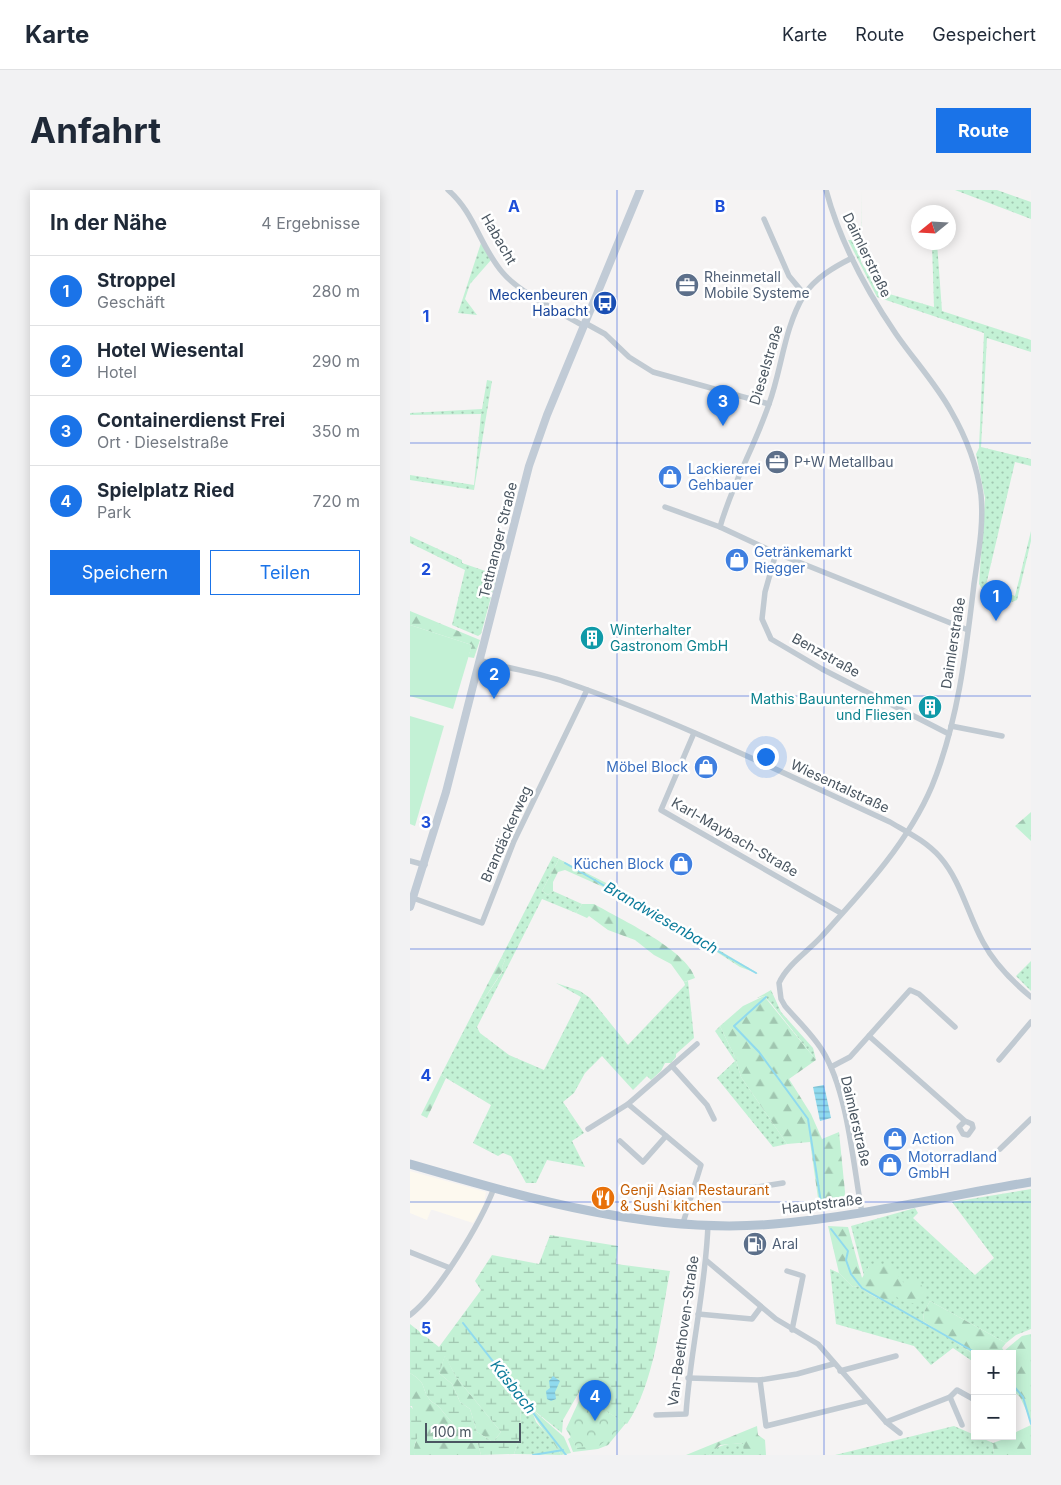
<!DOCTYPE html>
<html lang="de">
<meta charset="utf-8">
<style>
:root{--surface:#fff;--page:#f2f2f3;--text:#1f2937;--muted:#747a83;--line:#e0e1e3;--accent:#1a73e8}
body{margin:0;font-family:Inter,sans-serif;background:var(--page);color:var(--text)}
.controls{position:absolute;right:15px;bottom:15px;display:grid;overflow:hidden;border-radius:0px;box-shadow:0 2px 12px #0003}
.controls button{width:45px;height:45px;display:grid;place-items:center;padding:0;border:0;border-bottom:1px solid var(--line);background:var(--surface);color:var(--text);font:25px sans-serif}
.compass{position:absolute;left:501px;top:15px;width:45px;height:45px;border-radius:50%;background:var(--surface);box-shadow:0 2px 12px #0003;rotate:252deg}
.scale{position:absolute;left:15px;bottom:12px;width:96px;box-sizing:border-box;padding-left:5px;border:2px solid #4a5661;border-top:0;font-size:14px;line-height:18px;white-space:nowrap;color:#4a5661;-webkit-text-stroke:4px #fff;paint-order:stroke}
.you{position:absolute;left:355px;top:566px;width:18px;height:18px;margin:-12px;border:4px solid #fff;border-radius:50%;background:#1a73e8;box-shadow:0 0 0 8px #1a73e833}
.badge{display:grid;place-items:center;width:32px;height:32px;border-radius:50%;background:var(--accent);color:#fff;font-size:16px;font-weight:700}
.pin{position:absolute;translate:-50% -41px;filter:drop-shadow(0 1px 2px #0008)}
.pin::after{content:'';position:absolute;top:26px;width:18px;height:15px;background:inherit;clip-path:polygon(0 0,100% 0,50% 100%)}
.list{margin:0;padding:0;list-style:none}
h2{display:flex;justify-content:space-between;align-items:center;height:65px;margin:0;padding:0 20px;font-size:21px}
h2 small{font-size:16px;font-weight:400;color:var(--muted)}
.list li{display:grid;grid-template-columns:32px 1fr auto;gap:15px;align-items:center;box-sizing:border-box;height:70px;padding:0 20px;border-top:1px solid var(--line)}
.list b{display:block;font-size:19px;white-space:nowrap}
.list p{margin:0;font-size:16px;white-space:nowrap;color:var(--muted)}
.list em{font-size:16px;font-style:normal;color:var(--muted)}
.actions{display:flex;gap:10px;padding:15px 20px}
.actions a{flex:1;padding:11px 0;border:1px solid var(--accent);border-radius:0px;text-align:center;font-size:18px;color:var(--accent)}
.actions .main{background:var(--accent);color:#fff}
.map{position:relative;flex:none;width:621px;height:1265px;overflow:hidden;border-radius:0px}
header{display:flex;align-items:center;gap:30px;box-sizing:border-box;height:70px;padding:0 25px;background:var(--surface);border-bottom:1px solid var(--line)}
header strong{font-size:24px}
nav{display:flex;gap:28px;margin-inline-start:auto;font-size:18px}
.intro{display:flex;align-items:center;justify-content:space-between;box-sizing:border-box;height:120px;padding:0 30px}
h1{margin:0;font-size:35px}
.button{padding:12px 22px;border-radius:0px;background:var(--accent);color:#fff;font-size:18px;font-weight:700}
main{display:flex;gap:30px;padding:0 30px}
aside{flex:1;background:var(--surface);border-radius:0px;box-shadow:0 2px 12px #0003}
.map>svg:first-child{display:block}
</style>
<header>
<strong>Karte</strong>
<nav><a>Karte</a><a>Route</a><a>Gespeichert</a></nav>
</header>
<div class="intro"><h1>Anfahrt</h1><a class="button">Route</a></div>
<main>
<aside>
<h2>In der Nähe<small>4 Ergebnisse</small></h2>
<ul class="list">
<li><span class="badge">1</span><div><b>Stroppel</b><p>Geschäft</p></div><em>280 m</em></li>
<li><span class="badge">2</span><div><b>Hotel Wiesental</b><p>Hotel</p></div><em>290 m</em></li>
<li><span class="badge">3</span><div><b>Containerdienst Frei</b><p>Ort · Dieselstraße</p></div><em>350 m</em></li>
<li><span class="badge">4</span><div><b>Spielplatz Ried</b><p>Park</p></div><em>720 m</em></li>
</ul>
<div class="actions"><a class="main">Speichern</a><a>Teilen</a></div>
</aside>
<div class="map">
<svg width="621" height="1265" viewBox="0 0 621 1265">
<defs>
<pattern id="grass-dots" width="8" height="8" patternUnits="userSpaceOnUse" patternTransform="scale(1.25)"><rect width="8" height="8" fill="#c3f1d5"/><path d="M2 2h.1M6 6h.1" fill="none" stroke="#a0c6b0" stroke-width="1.8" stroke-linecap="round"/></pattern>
<pattern id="forest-firs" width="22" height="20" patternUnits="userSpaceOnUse" patternTransform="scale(1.25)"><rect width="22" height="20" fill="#c3f1d5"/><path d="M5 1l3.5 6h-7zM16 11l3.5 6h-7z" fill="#a0c6b0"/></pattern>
<pattern id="wetland-marsh" width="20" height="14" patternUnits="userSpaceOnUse" patternTransform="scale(1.25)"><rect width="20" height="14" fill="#c3f1d5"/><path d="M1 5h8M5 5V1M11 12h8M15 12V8" fill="none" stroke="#a0c6b0"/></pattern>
<pattern id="park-crowns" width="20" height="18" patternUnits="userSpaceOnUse" patternTransform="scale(1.25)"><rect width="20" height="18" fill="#c3f1d5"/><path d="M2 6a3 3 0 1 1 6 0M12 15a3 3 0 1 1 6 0" fill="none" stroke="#a0c6b0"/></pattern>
<pattern id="water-rules" width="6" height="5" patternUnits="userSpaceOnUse" patternTransform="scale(1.25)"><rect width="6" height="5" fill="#90daee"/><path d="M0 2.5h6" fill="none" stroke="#78b4c4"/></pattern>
</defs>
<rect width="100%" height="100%" fill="#f5f3f3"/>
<path fill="#fdf9ef" d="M0 981 76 1002 74 1015 63 1033 23 1020H21L17 1030 0 1023Z"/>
<g fill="url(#grass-dots)">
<path d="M452 0 451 72 469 101 524 117 522 53H527L532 121 621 150V162L577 148 571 257 621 269V276L605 272 576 395 605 406 621 341V351L607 410 602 412 572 399 569 394 575 308 566 264 569 258 574 143 467 107 438 50H451Z"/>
<path d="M545 0H587L621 12V29Z"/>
<path d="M71 53 81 70 60 94 55 109 67 125 48 123Z"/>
<path d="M77 190 82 191 64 300 0 290V285L64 295 71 224 0 225V223L72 219Z"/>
<path d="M0 346 52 370V373L87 385 71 444 68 446 42 435 55 380 0 353Z"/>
<path d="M143 666 149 669 132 701 138 705 143 701 172 714 166 723 132 709 67 837 70 843 99 865 134 880 171 807 146 793 170 801 180 808 218 855 275 795 274 792 278 791 284 848 266 864V867L261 873H255L251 881 241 890 237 886 223 900 192 866 175 883 164 903 153 912 174 943 162 951 175 977 137 970 126 993H116L101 966 93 963 88 966 63 953 81 915 31 885 71 807 74 809 93 781 92 777 95 770 91 768Z"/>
<path d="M202 696 349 784 330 777 271 739 200 700Z"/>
<path d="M621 771V801L606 786Z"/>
<path d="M361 800 371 822 403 858 406 870 360 812 354 806 347 808Z"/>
<path d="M310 836 325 867 331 887 377 954 363 957 307 888 325 871 305 841Z"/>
<path d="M621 999V1139L606 1145 596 1153 520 1111 514 1122 513 1131 565 1165V1173L543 1158 521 1175 504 1156 426 1134 420 1079 429 1083 443 1097 449 1096 459 1104 476 1112 494 1093 459 1076 454 1086 441 1036 505 1018 508 1023 503 1028 565 1085 584 1068 542 1012Z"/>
<path d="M111 1205 121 1218 126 1232 143 1251 151 1265 104 1264 110 1246Z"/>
<path d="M544 1236 583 1253 584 1265H425Z"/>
<path d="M334 1253V1265H299C308 1253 320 1254 334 1253Z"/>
</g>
<g fill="url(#forest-firs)">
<path d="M0 421 70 450 64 468 58 467 62 455 0 435Z"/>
<path d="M621 622V651L605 636Z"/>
<path d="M149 669 202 696 200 700 155 680 148 682 143 692V701L138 705 132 701Z"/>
<path d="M172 714H184C210 729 277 760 285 788L274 792 261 774 244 765 225 750 198 740 179 726 177 728 166 723Z"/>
<path d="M91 768 95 770 92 777 93 780 74 809 71 807Z"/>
<path d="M354 806 406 870 379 889 401 924 412 949 429 942 435 1002 434 1015 410 1022 400 952 377 954 331 887 325 867 310 836 333 816Z"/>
<path d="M31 885 36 888 17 928 11 925Z"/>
<path d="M418 1036 438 1037 452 1088 459 1076 479 1075 494 1093 505 1085 517 1104 507 1114 491 1111 485 1105 477 1112 459 1104 449 1096 443 1097 429 1083Z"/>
<path d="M520 1111 596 1153 592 1158 594 1161 612 1146 621 1144V1231L610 1207 602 1200V1164L565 1165 513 1131 514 1122Z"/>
<path d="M35 1165 46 1187 91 1242 83 1252 67 1242 60 1219 50 1212 42 1194 29 1183Z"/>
<path d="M0 1183C18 1194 10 1196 20 1210 22 1213 27 1214 29 1217 40 1230 52 1246 68 1254L71 1265H5L3 1261 8 1244 2 1216H0Z"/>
<path d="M121 1218 154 1247 161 1263 151 1265C142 1247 127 1237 121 1218Z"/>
<path d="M216 1233 198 1255 188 1259 163 1262 158 1249 161 1247 167 1258Z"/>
<path d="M621 1235V1265H584L583 1253 602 1246V1244Z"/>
<path d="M347 1236 348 1245 355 1250 356 1265H334L333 1253 310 1255 299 1265H276Z"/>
</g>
<g fill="url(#wetland-marsh)" fill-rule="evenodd">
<path d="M140 1045 208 1056 206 1074 260 1081C251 1127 244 1195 217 1234L187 1216 172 1197 153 1230 152 1243 121 1218 111 1206 110 1246 104 1264 71 1265 68 1254C52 1246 40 1230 29 1217 27 1214 22 1213 20 1210 10 1196 18 1194 0 1183V1134L29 1157 71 1100 65 1091 82 1065 129 1074ZM35 1166 46 1187 91 1242 83 1252 67 1242 60 1219 50 1212 42 1194 29 1183Z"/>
<path d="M0 1216 12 1229 14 1238C8 1244 2 1256 5 1265H0Z"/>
</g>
<path fill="url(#park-crowns)" d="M174 1200 187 1216 216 1233 189 1256 167 1258 156 1239Z"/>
<g fill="#c3f1d5">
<path d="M0 435 62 455 43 519 0 506Z"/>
<path d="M0 526 34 536 5 636 0 634Z"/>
</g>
<g fill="url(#water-rules)">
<path d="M414 895 421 928 410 931 403 897Z"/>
<path d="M143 1186 150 1191 145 1202 146 1209 141 1211 137 1209 136 1201 140 1198 139 1191Z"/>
</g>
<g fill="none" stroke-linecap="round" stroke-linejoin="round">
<g stroke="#90daee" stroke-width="2">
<path d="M155 673 346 783"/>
<path d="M356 807 324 836 349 862 398 929 412 1019"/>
<path d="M421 1039 438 1061 436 1070 441 1084 452 1098 568 1164"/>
<path d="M53 1133 156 1265"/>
<path d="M602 1194 613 1207 621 1234"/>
<path d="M123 1265 153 1260"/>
</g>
<g stroke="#c1cad2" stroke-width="5.5">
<path d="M38 0C65 23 70 57 93 83 109 102 151 123 174 136"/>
<path d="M416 0C430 52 456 100 486 144 504 170 526 194 541 221 556 247 567 275 571 305 574 335 568 365 564 394 556 462 548 532 522 596 498 653 452 702 411 747 397 762 377 775 369 793L371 809 375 816C387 830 402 844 412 860 438 901 443 975 452 1023"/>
<path d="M354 29 379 86 395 105"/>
<path d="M442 68C424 77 405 88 394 105 374 138 372 178 359 214 345 256 322 294 310 337L366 363 558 440"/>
<path d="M175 133 195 144 219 167 243 182 359 214"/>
<path d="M255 317 310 337"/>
<path d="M366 363 355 402 352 429 361 449 412 479 539 544"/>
<path d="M70 470C98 479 127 482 155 492 266 530 373 583 480 632 497 642 516 651 530 667 551 691 558 725 573 752 584 773 603 792 621 807"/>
<path d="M541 536 592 546"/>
<path d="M284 543 251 620 431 723"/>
<path d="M0 671 15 675"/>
<path d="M3 708 72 733 104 651 177 500"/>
<path d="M459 846 555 931 562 934 563 938 558 945 553 944 549 937 555 931"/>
<path d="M589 870 621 832"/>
<path d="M262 876 297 915 304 929"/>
<path d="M421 877 440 867 500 800 509 804 545 837"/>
<path d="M218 914 287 854"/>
<path d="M178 939 218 914 291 975 273 1033"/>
<path d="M210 951 233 972 256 946"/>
<path d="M590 959 621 929"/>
<path d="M285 1000 348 997 373 993"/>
<path d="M0 1062 40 1078"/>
<path d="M297 1071 366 1129 408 1154 476 1232 490 1243"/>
<path d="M377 1081 393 1086 382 1140"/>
<path d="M288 1124 342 1129 351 1117"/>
<path d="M0 1125C29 1103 71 1032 84 998"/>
<path d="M430 1181 486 1166"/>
<path d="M278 1188 350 1190 387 1184 423 1174"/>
<path d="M350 1190 356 1236 457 1211"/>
<path d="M540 1207 552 1235"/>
<path d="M246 1225 276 1224C280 1161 296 1098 298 1034"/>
<path d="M476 1232 540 1207 547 1200 565 1210"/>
</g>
<path stroke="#c1cbd6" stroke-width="8" d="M0 717 36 602 119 276 137 225 230 0"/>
<path stroke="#b3c2d1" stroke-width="9" d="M0 974C117 1008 240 1045 364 1034 450 1027 535 1006 621 992"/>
</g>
<path fill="none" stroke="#1d4ed8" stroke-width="1" stroke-opacity="0.55" d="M207 0V1265M414 0V1265M0 253H621M0 506H621M0 759H621M0 1012H621"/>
<defs>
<g id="office-disc" transform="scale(1.25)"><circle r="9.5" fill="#5c6f8a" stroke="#fff"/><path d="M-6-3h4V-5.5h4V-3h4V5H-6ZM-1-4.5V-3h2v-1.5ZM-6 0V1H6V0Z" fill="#fff"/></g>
<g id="bus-disc" transform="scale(1.25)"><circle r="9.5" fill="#1a4fb4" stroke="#fff"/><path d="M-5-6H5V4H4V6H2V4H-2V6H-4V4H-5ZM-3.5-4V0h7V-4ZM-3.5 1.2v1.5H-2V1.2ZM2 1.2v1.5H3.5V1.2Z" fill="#fff"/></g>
<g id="shop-disc" transform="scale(1.25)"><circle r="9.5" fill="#3f7fe0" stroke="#fff"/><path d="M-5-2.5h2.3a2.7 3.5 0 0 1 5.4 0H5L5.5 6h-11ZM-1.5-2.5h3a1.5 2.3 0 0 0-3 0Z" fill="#fff"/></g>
<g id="building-disc" transform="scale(1.25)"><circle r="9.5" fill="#0f9aa8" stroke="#fff"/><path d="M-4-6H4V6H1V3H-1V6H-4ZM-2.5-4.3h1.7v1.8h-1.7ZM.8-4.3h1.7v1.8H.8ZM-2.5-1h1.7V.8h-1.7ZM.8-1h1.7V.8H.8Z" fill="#fff"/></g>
<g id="restaurant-disc" transform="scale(1.25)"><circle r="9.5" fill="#e8710a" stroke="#fff"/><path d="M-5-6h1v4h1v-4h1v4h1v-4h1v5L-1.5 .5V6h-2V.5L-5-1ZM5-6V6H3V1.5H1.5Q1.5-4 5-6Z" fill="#fff"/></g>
<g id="fuel-disc" transform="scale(1.25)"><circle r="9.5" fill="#5c6f8a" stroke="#fff"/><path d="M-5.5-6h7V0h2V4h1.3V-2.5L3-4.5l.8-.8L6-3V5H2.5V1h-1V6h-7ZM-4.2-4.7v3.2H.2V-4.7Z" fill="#fff"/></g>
</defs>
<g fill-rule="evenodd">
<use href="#office-disc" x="277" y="95"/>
<use href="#bus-disc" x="195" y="113"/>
<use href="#office-disc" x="367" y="272"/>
<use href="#shop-disc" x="260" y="287"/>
<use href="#shop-disc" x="327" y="370"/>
<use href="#building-disc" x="182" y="448"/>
<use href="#building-disc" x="520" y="517"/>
<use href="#shop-disc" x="296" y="577"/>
<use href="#shop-disc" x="271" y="674"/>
<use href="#shop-disc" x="485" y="949"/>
<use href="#shop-disc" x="480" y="975"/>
<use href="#restaurant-disc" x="193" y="1008"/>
<use href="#fuel-disc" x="345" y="1054"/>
</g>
<g text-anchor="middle" stroke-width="5" stroke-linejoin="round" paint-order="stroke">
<g font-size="14" fill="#4a5661" stroke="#fff">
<text transform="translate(89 49) rotate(60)" y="5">Habacht</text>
<text transform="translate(457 65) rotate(64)" y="5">Daimlerstraße</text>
<text transform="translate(356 175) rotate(-73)" y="5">Dieselstraße</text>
<text transform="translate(88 350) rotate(-76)" y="5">Tettnanger Straße</text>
<text transform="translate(543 453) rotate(-81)" y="5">Daimlerstraße</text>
<text transform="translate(416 465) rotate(29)" y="5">Benzstraße</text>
<text transform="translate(430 596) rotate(25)" y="5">Wiesentalstraße</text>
<text transform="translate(96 644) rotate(-66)" y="5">Brandäckerweg</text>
<text transform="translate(325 647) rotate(30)" y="5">Karl-Maybach-Straße</text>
<text transform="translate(446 931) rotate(77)" y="5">Daimlerstraße</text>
<text transform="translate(412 1014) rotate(-7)" y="5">Hauptstraße</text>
<text transform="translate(273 1141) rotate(-82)" y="5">Van-Beethoven-Straße</text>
</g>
<g font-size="14" fill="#4e5e75" stroke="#fff" text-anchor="start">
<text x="294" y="92">Rheinmetall<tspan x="294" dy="16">Mobile Systeme</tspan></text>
<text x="384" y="277">P+W Metallbau</text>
<text x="362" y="1059">Aral</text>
</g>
<g font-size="14" fill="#164399" stroke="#fff" text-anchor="end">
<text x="178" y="110">Meckenbeuren<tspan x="178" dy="16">Habacht</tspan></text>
</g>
<g font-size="14" fill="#366cbe" stroke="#fff" text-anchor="start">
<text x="278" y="284">Lackiererei<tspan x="278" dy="16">Gehbauer</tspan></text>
<text x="344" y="367">Getränkemarkt<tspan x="344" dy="16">Riegger</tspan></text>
<text x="278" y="582" text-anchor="end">Möbel Block</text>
<text x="254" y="679" text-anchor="end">Küchen Block</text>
<text x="502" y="954">Action</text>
<text x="498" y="972">Motorradland<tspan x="498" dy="16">GmbH</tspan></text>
</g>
<g font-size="14" fill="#0d838f" stroke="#fff" text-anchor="start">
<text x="200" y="445">Winterhalter<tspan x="200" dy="16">Gastronom GmbH</tspan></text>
<text x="502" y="514" text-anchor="end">Mathis Bauunternehmen<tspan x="502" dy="16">und Fliesen</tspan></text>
</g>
<g font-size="14" fill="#c56008" stroke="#fff" text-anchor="start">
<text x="210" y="1005">Genji Asian Restaurant<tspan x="210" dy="16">&amp; Sushi kitchen</tspan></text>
</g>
<g font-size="15" font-style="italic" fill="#0c7c9b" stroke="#fff">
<text transform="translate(251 728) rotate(30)" y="5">Brandwiesenbach</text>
<text transform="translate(103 1197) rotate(52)" y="5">Käsbach</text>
</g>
</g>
<g font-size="16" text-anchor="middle" font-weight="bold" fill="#1d4ed8" stroke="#fff" stroke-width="5" stroke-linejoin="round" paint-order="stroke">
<text x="104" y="22">A</text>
<text x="310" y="22">B</text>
<text x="16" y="132">1</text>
<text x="16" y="385">2</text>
<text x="16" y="638">3</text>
<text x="16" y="891">4</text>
<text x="16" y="1144">5</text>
</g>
</svg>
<div class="controls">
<button>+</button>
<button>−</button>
</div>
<svg class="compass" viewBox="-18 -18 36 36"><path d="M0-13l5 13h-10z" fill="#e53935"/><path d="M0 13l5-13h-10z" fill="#747a83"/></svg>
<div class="scale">100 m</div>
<div class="you"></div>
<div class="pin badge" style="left:586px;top:431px">1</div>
<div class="pin badge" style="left:84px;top:509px">2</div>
<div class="pin badge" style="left:313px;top:236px">3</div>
<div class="pin badge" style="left:185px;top:1231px">4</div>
</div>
</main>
